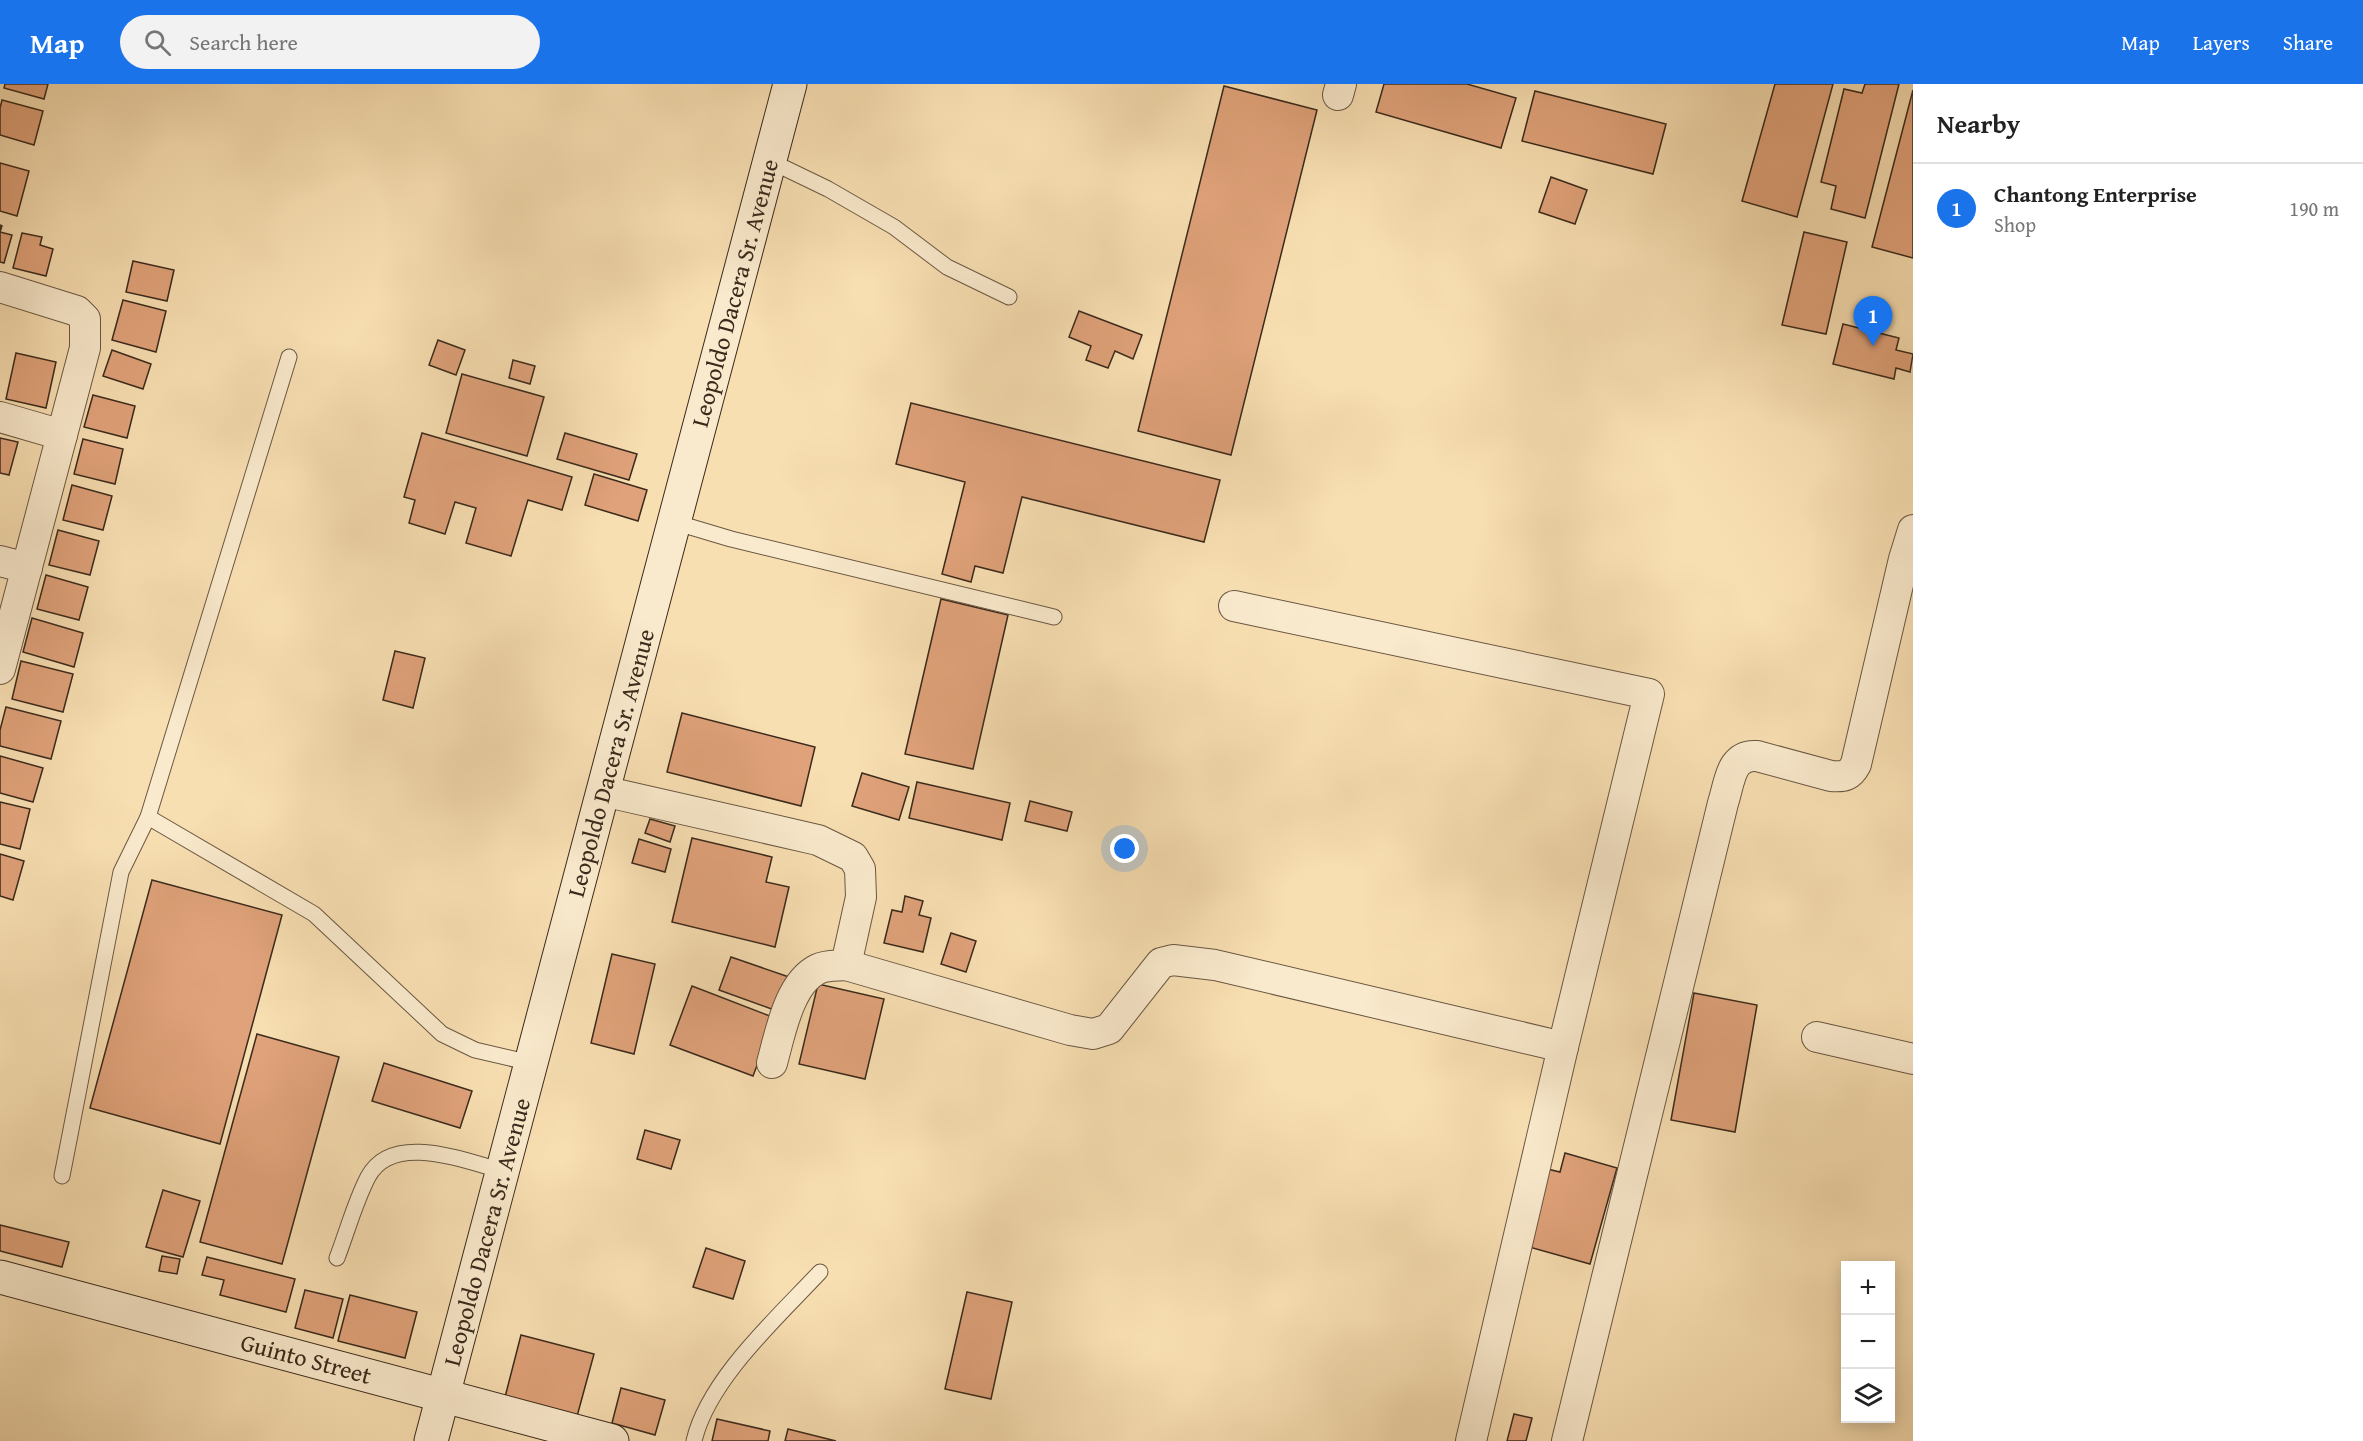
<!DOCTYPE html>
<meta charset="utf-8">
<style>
:root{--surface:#fff;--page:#f2f2f2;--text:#222;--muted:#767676;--line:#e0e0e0;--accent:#1a73e8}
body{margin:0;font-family:"Gentium Book Plus",serif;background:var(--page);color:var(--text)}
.controls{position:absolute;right:18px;bottom:18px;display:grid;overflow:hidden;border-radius:0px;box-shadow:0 3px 15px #0003}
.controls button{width:54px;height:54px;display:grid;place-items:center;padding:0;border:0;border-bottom:2px solid var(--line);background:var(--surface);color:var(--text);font:30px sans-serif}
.you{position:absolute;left:1125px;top:765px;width:21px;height:21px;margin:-15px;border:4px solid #fff;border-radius:50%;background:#1a73e8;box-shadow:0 0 0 9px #1a73e833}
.badge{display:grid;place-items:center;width:39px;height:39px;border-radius:50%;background:var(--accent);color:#fff;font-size:20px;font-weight:700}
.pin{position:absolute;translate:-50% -50px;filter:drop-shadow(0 2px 3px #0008)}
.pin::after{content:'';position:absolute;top:32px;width:21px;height:18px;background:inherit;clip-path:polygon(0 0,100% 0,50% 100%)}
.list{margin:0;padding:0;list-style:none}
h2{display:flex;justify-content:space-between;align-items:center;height:78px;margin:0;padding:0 24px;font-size:26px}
h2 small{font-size:20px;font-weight:400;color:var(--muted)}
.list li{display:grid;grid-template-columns:39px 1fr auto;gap:18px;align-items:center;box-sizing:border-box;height:90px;padding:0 24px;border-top:2px solid var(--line)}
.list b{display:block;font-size:22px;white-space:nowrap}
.list p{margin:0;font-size:20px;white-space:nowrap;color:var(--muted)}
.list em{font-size:20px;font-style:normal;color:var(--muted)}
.icon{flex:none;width:33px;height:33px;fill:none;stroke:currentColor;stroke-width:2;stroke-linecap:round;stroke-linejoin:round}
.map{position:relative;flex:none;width:1913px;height:1357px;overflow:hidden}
header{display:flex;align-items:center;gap:36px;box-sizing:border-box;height:84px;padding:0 30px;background:var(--accent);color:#fff}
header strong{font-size:28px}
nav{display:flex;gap:33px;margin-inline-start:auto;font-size:21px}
.search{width:420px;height:54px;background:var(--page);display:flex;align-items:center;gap:15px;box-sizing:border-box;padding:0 21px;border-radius:33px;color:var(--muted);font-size:22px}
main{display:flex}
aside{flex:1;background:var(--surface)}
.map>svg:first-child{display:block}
</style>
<header>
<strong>Map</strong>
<div class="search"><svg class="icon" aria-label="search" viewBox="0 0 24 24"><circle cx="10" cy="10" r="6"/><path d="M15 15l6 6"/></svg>Search here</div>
<nav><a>Map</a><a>Layers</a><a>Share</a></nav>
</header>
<main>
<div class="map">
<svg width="1913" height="1357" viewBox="0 0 1913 1357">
<rect width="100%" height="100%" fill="#f8dfb2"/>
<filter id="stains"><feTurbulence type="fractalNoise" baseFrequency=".00333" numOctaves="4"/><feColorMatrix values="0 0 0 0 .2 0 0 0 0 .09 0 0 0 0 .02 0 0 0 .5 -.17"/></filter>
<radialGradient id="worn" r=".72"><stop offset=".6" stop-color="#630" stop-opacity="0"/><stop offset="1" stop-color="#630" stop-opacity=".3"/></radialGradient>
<g fill="#e0a27a" stroke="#3a2a1c" stroke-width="1.5">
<path d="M5 0H48L44 15 4 4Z"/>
<path d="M1384 0H1467L1516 14 1501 64 1376 28Z"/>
<path d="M1775 0H1833L1797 133 1742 117Z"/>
<path d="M1865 0H1899L1865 134 1831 125 1836 102 1821 98 1844 5 1862 9Z"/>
<path d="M1224 2 1317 26 1231 371 1138 347Z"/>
<path d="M1913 6V174L1872 163Z"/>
<path d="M1535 7 1666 40 1653 90 1522 57Z"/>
<path d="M2 16 43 27 34 61 0 51V24Z"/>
<path d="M0 79 29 87 17 132 0 127Z"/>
<path d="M1551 93 1587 106 1575 140 1539 128Z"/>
<path d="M0 141 2 142 0 148 12 151 4 179 0 178Z"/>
<path d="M1804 148 1847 158 1826 250 1782 241Z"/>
<path d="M22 149 42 153 40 161 53 165 46 192 13 184Z"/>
<path d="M133 177 174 186 167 217 126 208Z"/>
<path d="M123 216 166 227 156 268 112 256Z"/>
<path d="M1079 227 1142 251 1133 275 1115 267 1108 284 1086 276 1091 262 1069 253Z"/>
<path d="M1843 240 1899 254 1896 266 1913 270 1910 288 1896 284 1894 295 1833 280Z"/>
<path d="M438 256 465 266 456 291 429 281Z"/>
<path d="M112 266 151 280 143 305 103 292Z"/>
<path d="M16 269 56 278 46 324 6 315Z"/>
<path d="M513 276 535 282 530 300 509 294Z"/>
<path d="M462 290 544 313 527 372 446 349Z"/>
<path d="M93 311 135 322 127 354 84 343Z"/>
<path d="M911 319 1220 396 1204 458 1022 413 1003 489 975 482 971 498 942 490 965 398 896 380Z"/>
<path d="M422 349 572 393 562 426 528 416 511 472 466 459 476 424 455 418 445 450 409 439 415 416 404 413Z"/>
<path d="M565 349 637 370 629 396 557 375Z"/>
<path d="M0 354 18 358 9 391 0 389Z"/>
<path d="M83 355 123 365 115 400 74 390Z"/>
<path d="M594 390 647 406 638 437 585 421Z"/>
<path d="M72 401 112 412 103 446 63 436Z"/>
<path d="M58 446 99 457 90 491 49 481Z"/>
<path d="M46 491 88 503 79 536 37 525Z"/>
<path d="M941 515 1008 531 973 685 905 670Z"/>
<path d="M32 534 83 549 74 583 23 568Z"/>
<path d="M395 567 425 574 413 624 383 616Z"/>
<path d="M21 577 73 590 63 628 12 615Z"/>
<path d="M6 623 61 637 51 675 0 662V646Z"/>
<path d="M682 629 815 663 801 722 667 688Z"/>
<path d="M0 672 43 684 33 718 0 709Z"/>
<path d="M862 689 909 703 899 736 852 722Z"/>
<path d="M917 698 1010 719 1002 756 909 734Z"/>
<path d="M1030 717 1072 728 1067 747 1025 737Z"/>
<path d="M0 718 30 725 20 765 0 760Z"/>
<path d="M650 735 675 742 670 758 645 749Z"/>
<path d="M692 754 772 773 766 798 789 803 775 863 672 838Z"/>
<path d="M639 755 671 765 665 788 632 779Z"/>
<path d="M0 770 24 777 13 816 0 812Z"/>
<path d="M152 796 282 831 220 1060 90 1024Z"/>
<path d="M905 812 923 817 919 831 931 834 923 868 884 859 892 826 902 828Z"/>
<path d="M951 849 976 857 966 888 941 880Z"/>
<path d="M612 870 655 880 634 970 591 959Z"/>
<path d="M731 873 789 893 777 927 719 906Z"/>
<path d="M818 900 884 915 865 995 799 980Z"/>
<path d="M692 902 775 934 753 992 670 961Z"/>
<path d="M1694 909 1757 921 1735 1048 1671 1036Z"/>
<path d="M257 950 339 973 282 1180 200 1158Z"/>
<path d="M384 979 472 1007 460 1044 372 1017Z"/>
<path d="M645 1046 680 1056 671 1085 637 1075Z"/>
<path d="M1565 1069 1617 1084 1590 1180 1522 1161 1543 1084 1560 1088Z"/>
<path d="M163 1106 200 1117 183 1173 146 1163Z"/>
<path d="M0 1141 69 1158 62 1183 0 1167Z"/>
<path d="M706 1164 745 1177 733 1215 693 1203Z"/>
<path d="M162 1172 180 1175 177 1190 159 1187Z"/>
<path d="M207 1173 295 1195 286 1228 220 1211 224 1196 202 1191Z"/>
<path d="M305 1206 343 1215 333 1254 295 1244Z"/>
<path d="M967 1208 1012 1218 991 1315 945 1305Z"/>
<path d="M350 1211 417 1228 405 1274 338 1257Z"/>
<path d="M521 1251 594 1270 576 1336 504 1317Z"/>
<path d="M621 1304 665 1316 655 1351 612 1339Z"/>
<path d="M1514 1330 1532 1334 1526 1357H1507Z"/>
<path d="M717 1335 770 1347 768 1357H712Z"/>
<path d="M788 1345 836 1357H785Z"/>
</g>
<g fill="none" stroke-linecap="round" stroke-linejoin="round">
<g stroke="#6a5742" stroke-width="17">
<g id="lane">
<path d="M770 77 828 105 894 143 947 183 1009 213"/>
<path d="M674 438 731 455 1054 533"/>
<path d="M148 733 314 830 442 950 475 966 531 979"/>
<path d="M62 1092 121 788 148 733 289 273"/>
<path d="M337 1174C347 1148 355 1118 368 1093 392 1047 465 1077 503 1087"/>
<path d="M694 1357C708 1296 777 1234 820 1188"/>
</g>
</g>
<g stroke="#6a5742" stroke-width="32">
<g id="street">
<path d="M1338 11 1341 0"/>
<path d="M0 203 77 227 85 235V264L0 585"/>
<path d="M0 333 62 351"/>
<path d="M0 477 27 484"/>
<path d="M1234 522 1649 610 1563 963 1471 1357"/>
<path d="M603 707 818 756 853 773 860 785 861 813 846 881 1070 946 1093 950 1109 945 1161 879 1173 876 1215 881 1563 963"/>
<path d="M1817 953 1913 975"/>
<path d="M772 979C780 950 789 899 818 885 826 881 838 882 846 881"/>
<path d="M1567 1357 1723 719C1730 698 1730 670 1757 672L1831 692C1844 693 1850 692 1856 680L1904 475 1913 446"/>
</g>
</g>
<g stroke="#3a2a1c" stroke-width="35">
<g id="secondary">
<path d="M0 1193 612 1357"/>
<path d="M431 1357 790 0"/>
</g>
</g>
<use href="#lane" stroke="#faeacd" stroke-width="15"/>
<use href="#street" stroke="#faeacd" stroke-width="30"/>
<use href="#secondary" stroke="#faeacd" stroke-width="33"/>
</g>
<g text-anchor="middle" stroke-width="5" stroke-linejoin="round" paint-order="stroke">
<g font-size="24" fill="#3a2a1c" stroke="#faeacd">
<text transform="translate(735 209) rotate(-75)" y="8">Leopoldo Dacera Sr. Avenue</text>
<text transform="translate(611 679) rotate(-75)" y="8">Leopoldo Dacera Sr. Avenue</text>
<text transform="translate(487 1148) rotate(-75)" y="8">Leopoldo Dacera Sr. Avenue</text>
<text transform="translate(306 1275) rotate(15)" y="8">Guinto Street</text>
</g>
</g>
<rect width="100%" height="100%" filter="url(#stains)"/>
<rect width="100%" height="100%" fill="url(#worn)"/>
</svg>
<div class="controls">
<button>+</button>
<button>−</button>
<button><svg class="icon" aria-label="layers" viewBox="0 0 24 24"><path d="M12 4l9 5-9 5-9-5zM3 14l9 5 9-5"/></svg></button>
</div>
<div class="you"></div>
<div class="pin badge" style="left:1873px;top:262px">1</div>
</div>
<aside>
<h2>Nearby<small></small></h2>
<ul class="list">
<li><span class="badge">1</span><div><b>Chantong Enterprise</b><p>Shop</p></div><em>190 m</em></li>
</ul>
</aside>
</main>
